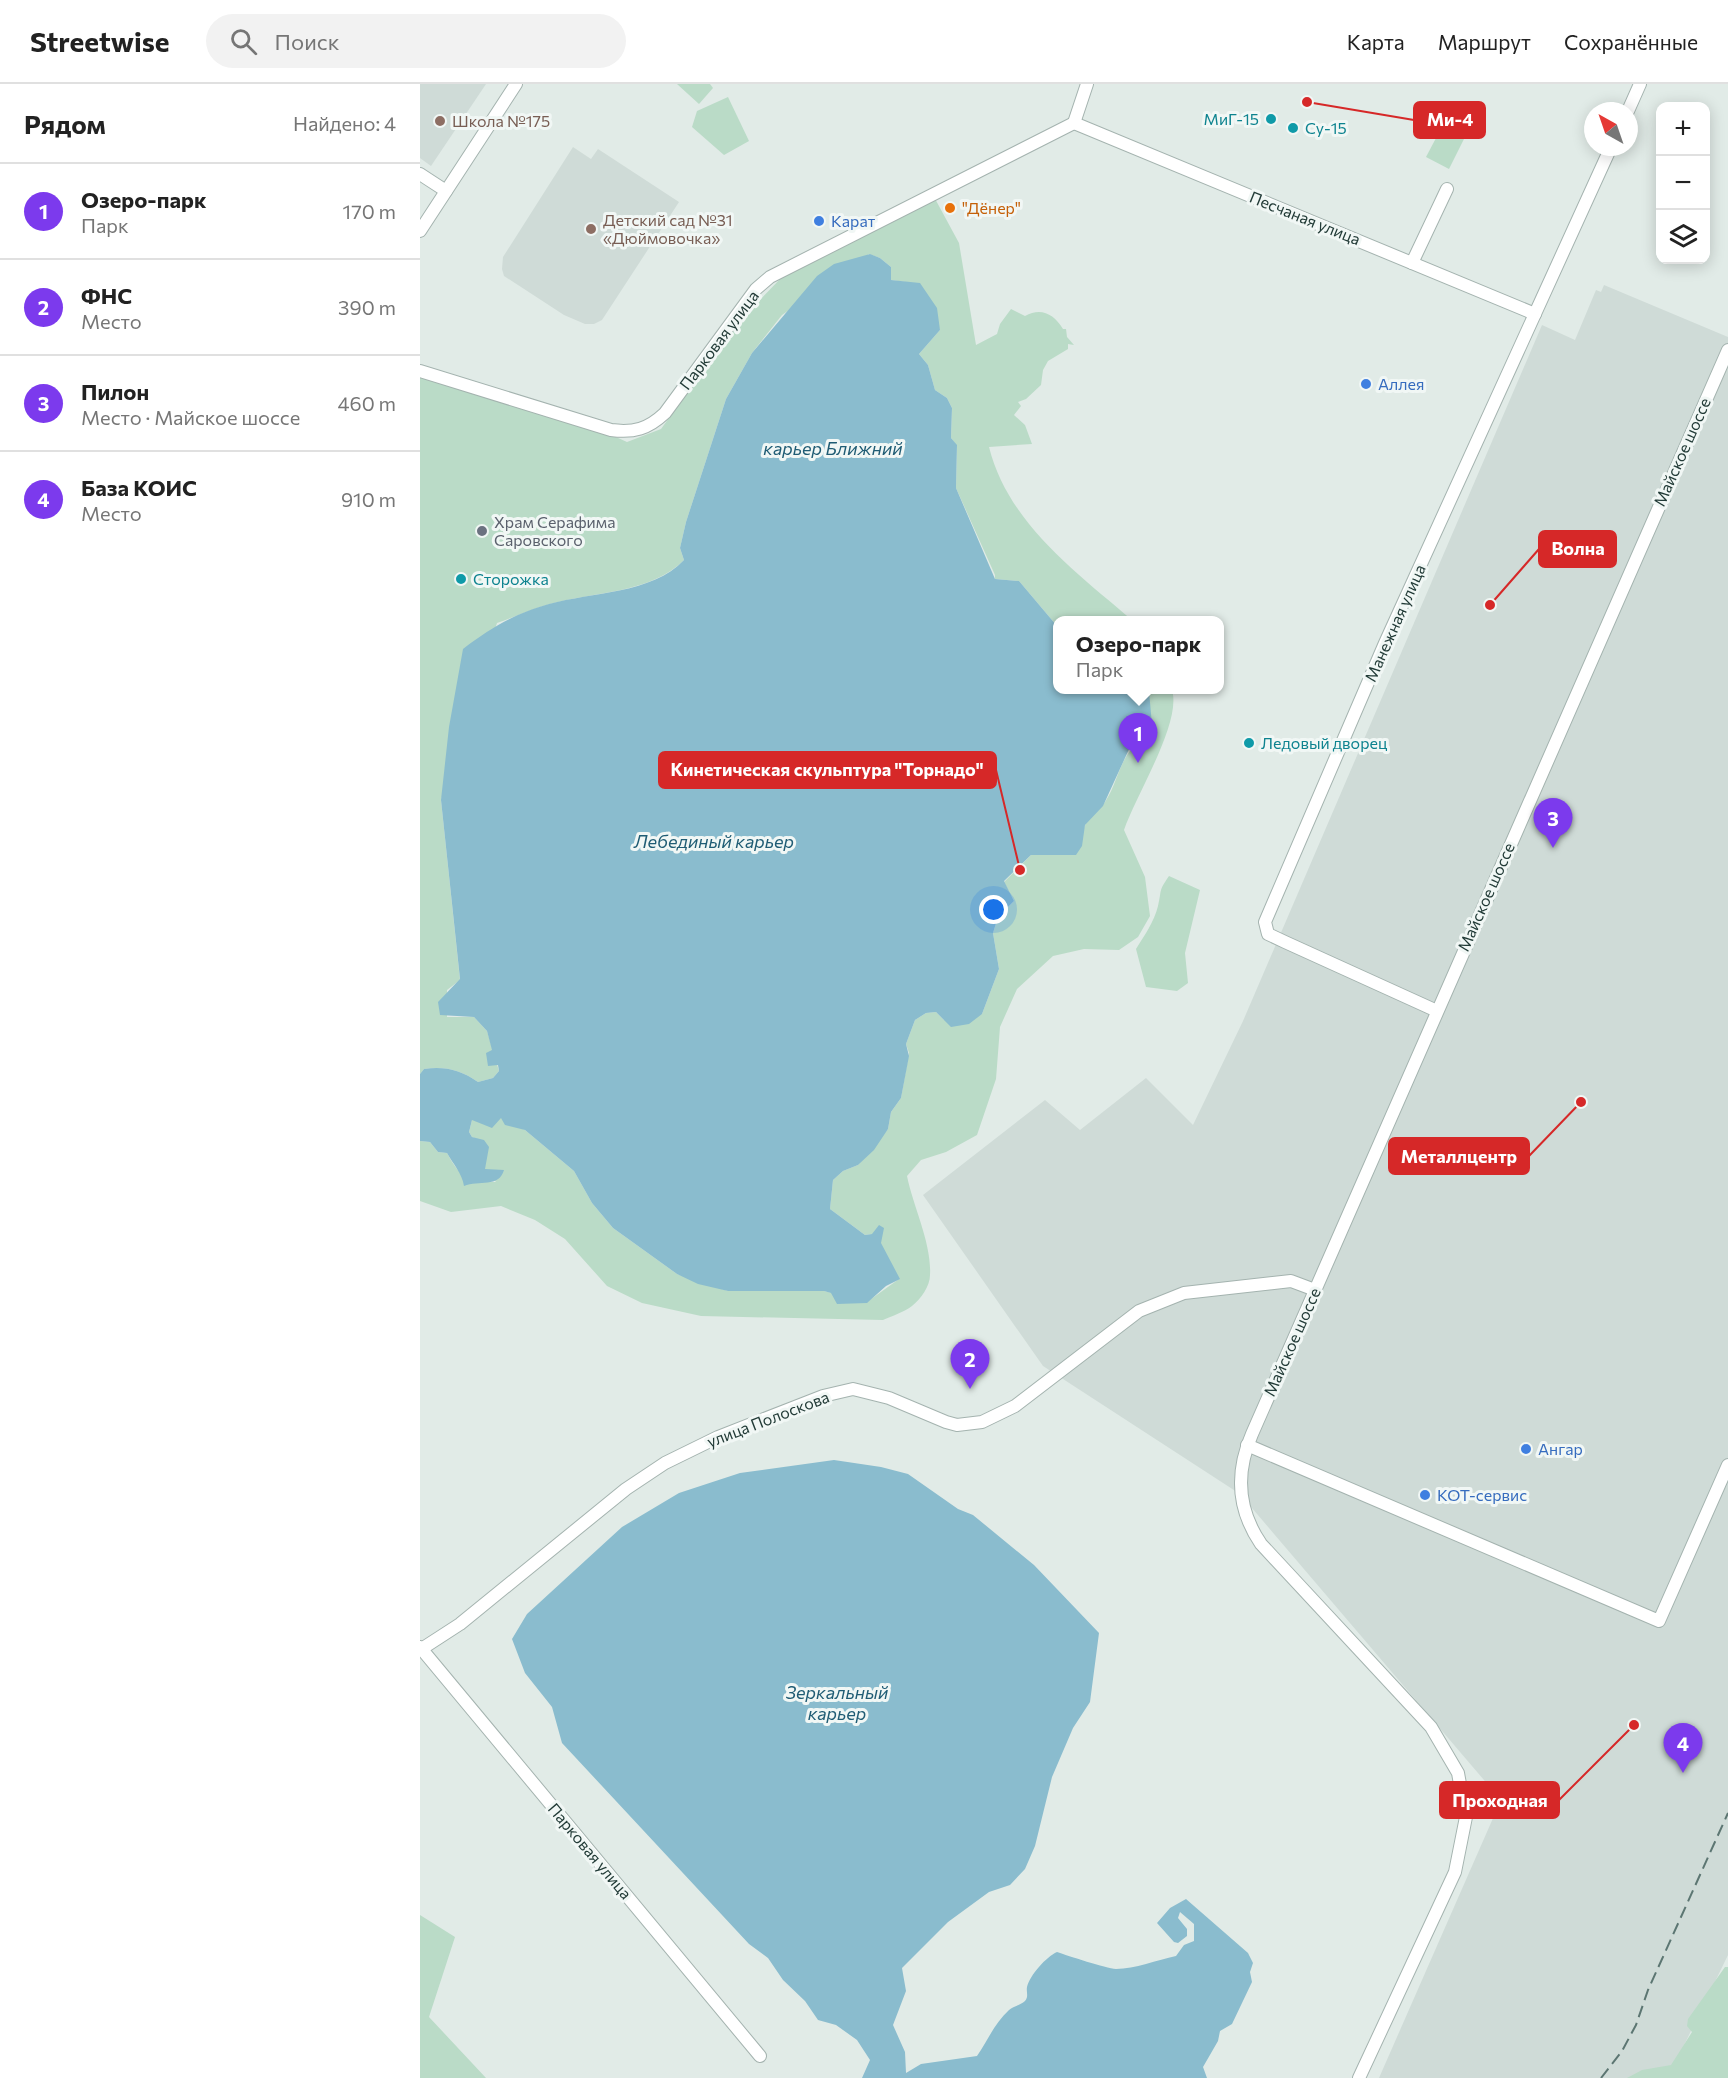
<!DOCTYPE html>
<html lang="ru">
<meta charset="utf-8">
<style>
:root{--surface:#fff;--page:#f2f2f2;--text:#222;--muted:#767676;--line:#e0e0e0;--accent:#7c3aed}
body{margin:0;font-family:Commissioner,sans-serif;background:var(--page);color:var(--text)}
.controls{position:absolute;right:18px;top:18px;display:grid;overflow:hidden;border-radius:12px;box-shadow:0 3px 15px #0003}
.controls button{width:54px;height:54px;display:grid;place-items:center;padding:0;border:0;border-bottom:2px solid var(--line);background:var(--surface);color:var(--text);font:30px sans-serif}
.compass{position:absolute;left:1164px;top:18px;width:54px;height:54px;border-radius:50%;background:var(--surface);box-shadow:0 3px 15px #0003;rotate:320deg}
.you{position:absolute;left:574px;top:826px;width:21px;height:21px;margin:-15px;border:4px solid #fff;border-radius:50%;background:#1a73e8;box-shadow:0 0 0 9px #1a73e833}
.badge{display:grid;place-items:center;width:39px;height:39px;border-radius:50%;background:var(--accent);color:#fff;font-size:20px;font-weight:700}
.pin{position:absolute;translate:-50% -50px;filter:drop-shadow(0 2px 3px #0008)}
.pin::after{content:'';position:absolute;top:32px;width:21px;height:18px;background:inherit;clip-path:polygon(0 0,100% 0,50% 100%)}
.popup{position:absolute;left:633px;top:532px;width:171px;height:78px;box-sizing:border-box;display:grid;place-content:center;border-radius:12px;background:var(--surface);filter:drop-shadow(0 2px 4px #0005);font-size:20px;white-space:nowrap;color:var(--muted)}
.popup b{font-size:22px;color:var(--text)}
.popup::after{content:'';position:absolute;left:50%;top:100%;margin-left:-12px;border:12px solid transparent;border-top-color:var(--surface)}
.list{margin:0;padding:0;list-style:none}
h2{display:flex;justify-content:space-between;align-items:center;height:78px;margin:0;padding:0 24px;font-size:26px}
h2 small{font-size:20px;font-weight:400;color:var(--muted)}
.list li{display:grid;grid-template-columns:39px 1fr auto;gap:18px;align-items:center;box-sizing:border-box;height:96px;padding:0 24px;border-top:2px solid var(--line)}
.list b{display:block;font-size:22px;white-space:nowrap}
.list p{margin:0;font-size:20px;white-space:nowrap;color:var(--muted)}
.list em{font-size:20px;font-style:normal;color:var(--muted)}
.icon{flex:none;width:33px;height:33px;fill:none;stroke:currentColor;stroke-width:2;stroke-linecap:round;stroke-linejoin:round}
.map{position:relative;flex:none;width:1308px;height:1994px;overflow:hidden}
header{display:flex;align-items:center;gap:36px;box-sizing:border-box;height:84px;padding:0 30px;background:var(--surface);border-bottom:2px solid var(--line)}
header strong{font-size:28px}
nav{display:flex;gap:33px;margin-inline-start:auto;font-size:21px}
.search{width:420px;height:54px;background:var(--page);display:flex;align-items:center;gap:15px;box-sizing:border-box;padding:0 21px;border-radius:33px;color:var(--muted);font-size:22px}
main{display:flex}
aside{flex:1;background:var(--surface)}
.map>svg:first-child{display:block}
</style>
<header>
<strong>Streetwise</strong>
<div class="search"><svg class="icon" aria-label="search" viewBox="0 0 24 24"><circle cx="10" cy="10" r="6"/><path d="M15 15l6 6"/></svg>Поиск</div>
<nav><a>Карта</a><a>Маршрут</a><a>Сохранённые</a></nav>
</header>
<main>
<aside>
<h2>Рядом<small>Найдено: 4</small></h2>
<ul class="list">
<li><span class="badge">1</span><div><b>Озеро-парк</b><p>Парк</p></div><em>170 m</em></li>
<li><span class="badge">2</span><div><b>ФНС</b><p>Место</p></div><em>390 m</em></li>
<li><span class="badge">3</span><div><b>Пилон</b><p>Место · Майское шоссе</p></div><em>460 m</em></li>
<li><span class="badge">4</span><div><b>База КОИС</b><p>Место</p></div><em>910 m</em></li>
</ul>
</aside>
<div class="map">
<svg width="1308" height="1994" viewBox="0 0 1308 1994">
<rect width="100%" height="100%" fill="#e1ebe7"/>
<g fill="#cfdbd7">
<path d="M0 0H66L11 82 0 74Z"/>
<path d="M153 63 171 75 178 65 259 118 182 236 174 240H165L144 231 84 192 82 185 83 173Z"/>
<path d="M1184 201 1308 253V1871L1248 1994H959L1081 1716 820 1410 623 1282 503 1111 625 1016 660 1046 726 994 773 1041 823 937 1122 241 1155 256 1176 206 1181 208Z"/>
</g>
<g fill="#badbc7">
<path d="M257 0H290L293 4 279 20Z"/>
<path d="M308 13 329 57 304 71 272 43 277 27Z"/>
<path d="M1025 37 1047 49 1029 85 1006 73Z"/>
<path d="M513 111 539 159 556 261 577 250 580 240 591 225 605 232C621 223 634 230 643 245H646L647 253 654 261 648 260V265L628 277 623 286 621 301 606 315 598 318 601 322 594 331 605 341 612 360 569 363C588 439 656 488 712 536H637V542L599 497 575 495V491L536 404 537 362 531 354 532 324 527 314 515 306 508 281 499 270 520 246 500 200 471 196V183L460 174 449 170 362 231 332 269 306 315 266 438 260 464 264 476C232 509 173 508 130 520 112 525 95 533 77 539L21 716 40 896 27 906V933H54L67 947 79 987 73 994 58 998C41 986 25 982 4 985L0 990V290L187 349 207 358 241 345 316 241 362 193Z"/>
<path d="M727 606H752C762 638 716 711 704 746L725 793 730 832 718 853 699 866 664 865 633 872 597 905 580 943 576 995 557 1051 526 1068 501 1076 487 1092C493 1122 512 1160 510 1191 510 1202 501 1215 492 1222 484 1228 472 1232 463 1236L281 1232 222 1219 187 1202 145 1155 115 1136 81 1122 31 1128 0 1117V1057L10 1058 18 1068 27 1069C40 1093 47 1098 76 1098L65 1085 59 1056 52 1053 49 1048 52 1036 81 1033 105 1046 154 1087 172 1119 193 1144 257 1190 308 1207H404L447 1218 479 1195 460 1159 452 1150 445 1151 410 1125 413 1096 423 1087 438 1081 468 1045 471 1028 481 1014 489 969 486 960 495 936 506 929 516 928 524 936 562 930 579 885 573 849 578 833 594 817 584 798 611 771 656 770C663 761 660 754 664 744 667 734 676 730 682 722 698 703 699 669 721 658L729 607Z"/>
<path d="M749 792 780 806 765 869 768 899 757 907 726 903 716 865C724 852 734 838 738 822 742 805 738 808 749 792Z"/>
<path d="M0 1831 35 1853 9 1933 66 1994H0Z"/>
<path d="M1305 1883H1308V1994H1207L1222 1986 1251 1981 1272 1948 1267 1942 1268 1935Z"/>
</g>
<g fill="#8abcce">
<path d="M450 170 460 174 471 183V196L500 199 517 224 520 246 499 270 508 281 515 306 527 314 532 324 531 354 537 361 536 404 575 495 599 497 637 542V606H727L729 607 732 641 721 658 710 663 683 722 665 741 662 762 656 771H611L584 797 594 817 578 833 573 849 579 885 562 930 549 940 531 943 516 928 506 929 495 936 486 960 489 972 481 1014 471 1028 468 1045 454 1066 438 1081 423 1087 413 1096 410 1125 445 1151 452 1150 459 1141 464 1144 461 1159 480 1195 466 1202 447 1219 417 1220 411 1209 404 1207H308L278 1200 257 1190 193 1144 172 1119 154 1087 105 1046 85 1041 81 1034 72 1044 52 1036 49 1048 52 1053 64 1056 69 1063 65 1085 84 1086C79 1104 59 1096 44 1102 42 1089 33 1080 27 1069L18 1068 10 1058 0 1057V990L4 985C25 982 41 986 58 998L73 994 79 987 78 981 68 982 66 969 72 966 67 947 54 933 20 931 18 918 40 895 21 716 29 643 43 565C72 543 94 530 129 520 172 508 232 510 264 476L260 464 266 438 306 315 332 269 397 192 414 180Z"/>
<path d="M414 1376 461 1383 488 1390 538 1425 553 1431 614 1481 679 1549 670 1618 653 1644 632 1693 615 1762 605 1785 590 1801 569 1808 528 1838 482 1884 486 1907 473 1941 485 1968 486 1989 501 1980 557 1972C568 1956 574 1940 589 1926 594 1922 601 1921 605 1917 609 1912 606 1908 607 1903 610 1891 626 1873 637 1868 648 1872 686 1884 696 1885 715 1885 737 1876 756 1872L764 1861 774 1857V1840L760 1828 758 1834 767 1845V1852L758 1859 754 1858 737 1839 750 1824 766 1815 828 1869 833 1879 830 1888 832 1898 812 1940 800 1947 798 1957 783 1983 787 1994H442L450 1976 437 1956 416 1941 398 1936 385 1917 363 1896 348 1874 329 1860 142 1659 132 1623 105 1589 92 1555 107 1530 202 1443 259 1409 320 1389Z"/>
</g>
<g fill="none" stroke-linecap="round" stroke-linejoin="round">
<g stroke="#a4b3af" stroke-width="14">
<g id="minor">
<path d="M1208 27 1220 0"/>
<path d="M654 39 1115 230"/>
<path d="M654 39 667 0"/>
<path d="M0 90 26 107"/>
<path d="M0 147 96 0"/>
<path d="M992 179 1027 105"/>
<path d="M0 287 191 346C214 349 228 345 245 329L336 205 350 193 654 39"/>
<path d="M1017 927 865 858 848 850 845 838 965 559 1191 63"/>
<path d="M827 1361 1239 1537 1308 1381"/>
<path d="M0 1563 340 1972"/>
<path d="M0 1566 40 1540 206 1405 245 1379 298 1353 403 1312 433 1305 469 1314 526 1338 537 1341 562 1338 595 1322 719 1227 764 1209 871 1197 895 1206"/>
<path d="M939 1994 1035 1788 1046 1733 1038 1689 1011 1643 841 1460C817 1425 815 1389 832 1350L1308 266"/>
</g>
</g>
<use href="#minor" stroke="#fff" stroke-width="12"/>
<path stroke="#5c7672" stroke-width="2" stroke-dasharray="12 6" stroke-linecap="butt" d="M1181 1994 1202 1967 1216 1941 1228 1906 1308 1729"/>
</g>
<g fill="#0f9aa8" stroke="#f1f7f5" stroke-width="2">
<circle cx="851" cy="35" r="6"/>
<circle cx="873" cy="44" r="6"/>
<circle cx="41" cy="495" r="6"/>
<circle cx="829" cy="659" r="6"/>
</g>
<g fill="#8d6e63" stroke="#f1f7f5" stroke-width="2">
<circle cx="20" cy="37" r="6"/>
<circle cx="171" cy="145" r="6"/>
</g>
<circle fill="#e8710a" stroke="#f1f7f5" stroke-width="2" cx="530" cy="124" r="6"/>
<g fill="#3f7fe0" stroke="#f1f7f5" stroke-width="2">
<circle cx="399" cy="137" r="6"/>
<circle cx="946" cy="300" r="6"/>
<circle cx="1106" cy="1365" r="6"/>
<circle cx="1005" cy="1411" r="6"/>
</g>
<circle fill="#6b7280" stroke="#f1f7f5" stroke-width="2" cx="62" cy="447" r="6"/>
<g text-anchor="middle" stroke-width="6" stroke-linejoin="round" paint-order="stroke">
<g font-size="16" fill="#0d838f" stroke="#f1f7f5" text-anchor="start">
<text x="839" y="41" text-anchor="end">МиГ-15</text>
<text x="885" y="50">Су-15</text>
<text x="53" y="501">Сторожка</text>
<text x="841" y="665">Ледовый дворец</text>
</g>
<g font-size="16" fill="#785e54" stroke="#f1f7f5" text-anchor="start">
<text x="32" y="43">Школа №175</text>
<text x="183" y="142">Детский сад №31<tspan x="183" dy="18">«Дюймовочка»</tspan></text>
</g>
<g font-size="16" fill="#c56008" stroke="#f1f7f5" text-anchor="start">
<text x="542" y="130">"Дёнер"</text>
</g>
<g font-size="16" fill="#223b37" stroke="#f1f7f5">
<text transform="translate(885 134) rotate(22)" y="6">Песчаная улица</text>
<text transform="translate(299 256) rotate(-53)" y="6">Парковая улица</text>
<text transform="translate(1262 368) rotate(-66)" y="6">Майское шоссе</text>
<text transform="translate(975 539) rotate(-66)" y="6">Манежная улица</text>
<text transform="translate(1066 813) rotate(-66)" y="6">Майское шоссе</text>
<text transform="translate(872 1258) rotate(-66)" y="6">Майское шоссе</text>
<text transform="translate(348 1335) rotate(-21)" y="6">улица Полоскова</text>
<text transform="translate(170 1767) rotate(50)" y="6">Парковая улица</text>
</g>
<g font-size="16" fill="#366cbe" stroke="#f1f7f5" text-anchor="start">
<text x="411" y="143">Карат</text>
<text x="958" y="306">Аллея</text>
<text x="1118" y="1371">Ангар</text>
<text x="1017" y="1417">КОТ-сервис</text>
</g>
<g font-size="16" fill="#5b616d" stroke="#f1f7f5" text-anchor="start">
<text x="74" y="444">Храм Серафима<tspan x="74" dy="18">Саровского</tspan></text>
</g>
<g font-size="18" font-style="italic" fill="#1f5c74" stroke="#f1f7f5">
<text x="413" y="371">карьер Ближний</text>
<text x="294" y="764">Лебединый карьер</text>
<text x="417" y="1615">Зеркальный<tspan x="417" dy="21">карьер</tspan></text>
</g>
</g>
<path fill="none" stroke="#d62828" stroke-width="2" d="M887 18L994 36M1070 521L1119 465M600 786L576 686M1161 1018L1109 1072M1214 1641L1139 1716"/>
<g fill="#d62828" stroke="#f1f7f5" stroke-width="2">
<circle cx="887" cy="18" r="6"/>
<circle cx="1070" cy="521" r="6"/>
<circle cx="600" cy="786" r="6"/>
<circle cx="1161" cy="1018" r="6"/>
<circle cx="1214" cy="1641" r="6"/>
</g>
<g fill="#d62828" stroke="#d62828" stroke-width="2">
<rect x="994" y="18" width="71" height="36" rx="6"/>
<rect x="1119" y="447" width="77" height="36" rx="6"/>
<rect x="239" y="668" width="337" height="36" rx="6"/>
<rect x="969" y="1054" width="140" height="36" rx="6"/>
<rect x="1020" y="1698" width="119" height="36" rx="6"/>
</g>
<g font-size="18" text-anchor="middle" font-weight="bold" fill="#fff">
<text x="1030" y="42">Ми-4</text>
<text x="1158" y="471">Волна</text>
<text x="407" y="692">Кинетическая скульптура "Торнадо"</text>
<text x="1039" y="1079">Металлцентр</text>
<text x="1080" y="1723">Проходная</text>
</g>
</svg>
<div class="controls">
<button>+</button>
<button>−</button>
<button><svg class="icon" aria-label="layers" viewBox="0 0 24 24"><path d="M12 4l9 5-9 5-9-5zM3 14l9 5 9-5"/></svg></button>
</div>
<svg class="compass" viewBox="-18 -18 36 36"><path d="M0-13l5 13h-10z" fill="#e53935"/><path d="M0 13l5-13h-10z" fill="#767676"/></svg>
<div class="you"></div>
<div class="pin badge" style="left:718px;top:679px">1</div>
<div class="popup"><b>Озеро-парк</b>Парк</div>
<div class="pin badge" style="left:550px;top:1305px">2</div>
<div class="pin badge" style="left:1133px;top:764px">3</div>
<div class="pin badge" style="left:1263px;top:1689px">4</div>
</div>
</main>
